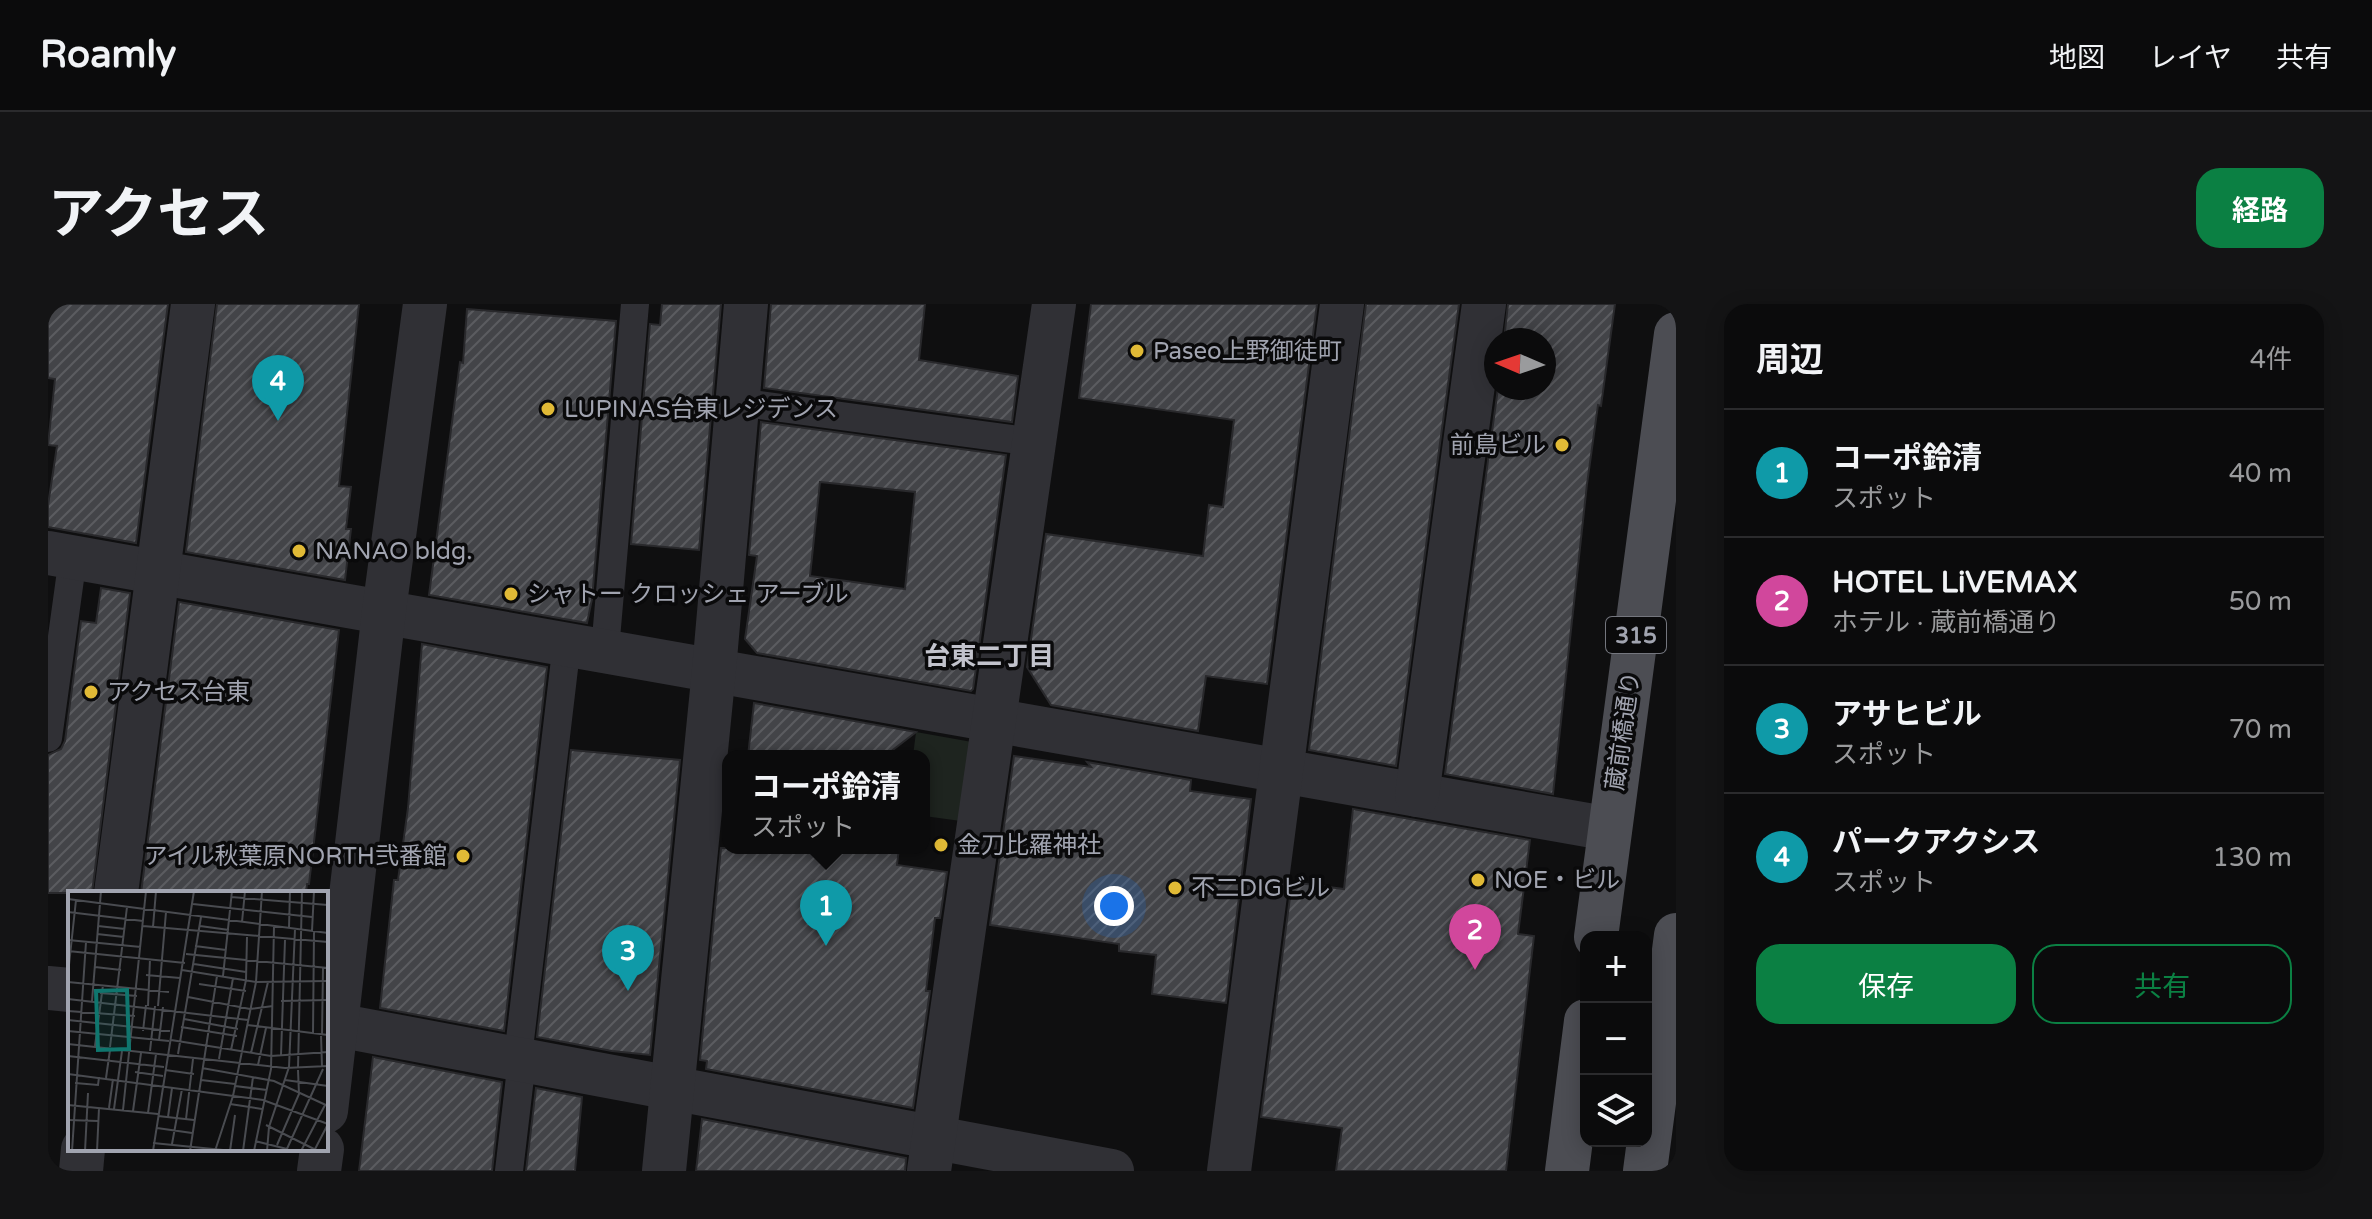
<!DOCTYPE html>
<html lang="ja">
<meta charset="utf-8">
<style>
:root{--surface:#0b0b0c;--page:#141415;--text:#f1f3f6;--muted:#9a9b9d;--line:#2b2b2d;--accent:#0b8043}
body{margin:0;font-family:"Varela Round","Noto Sans JP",sans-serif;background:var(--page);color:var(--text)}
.controls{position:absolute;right:24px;bottom:24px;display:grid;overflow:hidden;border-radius:16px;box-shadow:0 4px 20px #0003}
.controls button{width:72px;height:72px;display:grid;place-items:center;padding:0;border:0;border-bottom:2px solid var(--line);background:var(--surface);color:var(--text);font:40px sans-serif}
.compass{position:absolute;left:1436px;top:24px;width:72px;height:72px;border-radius:50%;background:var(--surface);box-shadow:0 4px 20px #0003;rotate:272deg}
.you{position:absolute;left:1066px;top:602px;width:28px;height:28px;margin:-20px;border:6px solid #fff;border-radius:50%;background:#1a73e8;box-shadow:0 0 0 12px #1a73e833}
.badge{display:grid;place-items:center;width:52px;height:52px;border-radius:50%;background:var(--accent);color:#fff;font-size:26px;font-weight:700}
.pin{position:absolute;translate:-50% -66px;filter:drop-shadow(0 2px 4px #0008)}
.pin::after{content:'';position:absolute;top:42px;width:28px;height:24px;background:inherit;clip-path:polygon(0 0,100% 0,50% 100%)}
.popup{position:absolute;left:674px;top:446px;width:208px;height:104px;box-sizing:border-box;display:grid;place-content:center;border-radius:16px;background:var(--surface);filter:drop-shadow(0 2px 6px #0005);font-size:26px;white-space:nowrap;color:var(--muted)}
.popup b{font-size:30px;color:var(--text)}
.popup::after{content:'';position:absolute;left:50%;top:100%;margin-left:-16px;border:16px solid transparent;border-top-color:var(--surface)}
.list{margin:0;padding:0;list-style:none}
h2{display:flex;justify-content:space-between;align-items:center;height:104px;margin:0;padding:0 32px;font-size:34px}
h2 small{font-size:26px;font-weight:400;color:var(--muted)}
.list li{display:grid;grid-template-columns:52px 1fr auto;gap:24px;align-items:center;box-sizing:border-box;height:128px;padding:0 32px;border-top:2px solid var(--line)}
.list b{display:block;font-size:30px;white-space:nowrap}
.list p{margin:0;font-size:26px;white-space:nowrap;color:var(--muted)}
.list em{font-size:26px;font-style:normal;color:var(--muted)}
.actions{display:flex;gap:16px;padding:24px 32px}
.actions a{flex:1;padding:18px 0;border:2px solid var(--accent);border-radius:24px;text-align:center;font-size:28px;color:var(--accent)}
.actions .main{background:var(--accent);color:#fff}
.icon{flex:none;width:44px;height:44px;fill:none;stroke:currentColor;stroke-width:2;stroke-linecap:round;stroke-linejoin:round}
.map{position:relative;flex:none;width:1628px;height:867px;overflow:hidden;border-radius:24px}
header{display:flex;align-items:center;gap:48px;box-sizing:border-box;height:112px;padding:0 40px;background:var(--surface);border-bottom:2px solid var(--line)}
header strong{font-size:38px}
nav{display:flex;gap:44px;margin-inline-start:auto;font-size:28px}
.intro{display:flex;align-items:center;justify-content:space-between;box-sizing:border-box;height:192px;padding:0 48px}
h1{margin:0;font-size:56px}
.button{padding:20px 36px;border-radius:24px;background:var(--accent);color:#fff;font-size:28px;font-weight:700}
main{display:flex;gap:48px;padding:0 48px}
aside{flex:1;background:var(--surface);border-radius:24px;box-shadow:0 4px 20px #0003}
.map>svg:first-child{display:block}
</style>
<header>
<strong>Roamly</strong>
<nav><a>地図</a><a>レイヤ</a><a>共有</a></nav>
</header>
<div class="intro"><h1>アクセス</h1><a class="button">経路</a></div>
<main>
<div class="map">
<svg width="1628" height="867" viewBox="0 0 1628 867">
<defs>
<pattern id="building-hatch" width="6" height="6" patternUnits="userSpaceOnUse" patternTransform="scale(2)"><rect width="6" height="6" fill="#434448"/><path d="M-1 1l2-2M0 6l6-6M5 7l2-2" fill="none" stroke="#5b5c60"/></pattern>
</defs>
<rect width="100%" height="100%" fill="#0f0f10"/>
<path fill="#1e241f" d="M868 428 924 438 913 517 876 512V452H865Z"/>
<g fill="url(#building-hatch)" stroke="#29292c" stroke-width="2" fill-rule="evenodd">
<path d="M0 0H120L88 239 0 223V201L9 142 0 141 7 75 0 74Z"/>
<path d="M169 0H311L291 182 303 183 298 225H303L297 276 138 248Z"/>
<path d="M614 0H673L651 246 583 240 602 20 612 21Z"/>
<path d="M723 0H877L871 56 970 72 964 118 716 84Z"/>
<path d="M1043 0H1269L1219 380 1158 372 1150 427 1003 401 979 363 998 230 1155 252 1161 201 1175 203 1186 116 1031 94Z"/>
<path d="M1318 0H1411L1348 462 1261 446Z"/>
<path d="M1460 0H1567L1553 102 1550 101 1539 180 1505 490 1397 470 1450 84H1496V36H1456Z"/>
<path d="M419 5 568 17 544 295 539 319 381 291 412 58 415 59Z"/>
<path d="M713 118 958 151 925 385 923 387 709 349 697 335 709 252 701 251ZM772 178 867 188 857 285 762 272Z"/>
<path d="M53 284 82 289 44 589H0V451L13 445 17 437 33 317 48 319Z"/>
<path d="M131 298 291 326 261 580H259L258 589H93Z"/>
<path d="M374 340 499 363 456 727 332 704 346 576H350L360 504Z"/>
<path d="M706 399 868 428 837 452H700Z"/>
<path d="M523 446 632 456 602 751 564 747 489 733Z"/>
<path d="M966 452 1043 463 1039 458 1143 476 1142 487 1203 495 1178 699 1104 690 1108 651 1071 647V640L942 621Z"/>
<path d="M1305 505 1482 536 1470 630 1486 632 1458 867H1288L1294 824 1213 813 1244 578 1296 585Z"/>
<path d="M673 544H851L849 561 899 568 892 614H887L878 687H882L865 804 658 765 659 757 652 756Z"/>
<path d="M325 753 454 778 444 867H311Z"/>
<path d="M488 784 534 793 527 867H478Z"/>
<path d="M654 815 858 854 857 867H648Z"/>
</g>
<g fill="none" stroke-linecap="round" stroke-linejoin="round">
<g stroke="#303035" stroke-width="28">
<path d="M689 98 986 138"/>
<path d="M557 346 587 0"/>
<path d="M0 434 25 253"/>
<path d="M461 867 474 756 472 736 519 339"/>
</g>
<g stroke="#303035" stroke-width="44">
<path d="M0 249 1562 525"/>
<path d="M1369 491 1436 0"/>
<path d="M68 589 145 0"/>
<path d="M0 684 22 686"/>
<path d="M278 719 1064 867"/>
<path d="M278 807 336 307 377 0"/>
<path d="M33 867 35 845"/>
<path d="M271 867 274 845"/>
<path d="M616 867 666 366 698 0"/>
<path d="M881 867 1006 0"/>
<path d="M1181 867 1294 0"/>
</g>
<g stroke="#4c4d53" stroke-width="44">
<path d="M1548 633 1628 30"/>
<path d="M1519 867 1538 717"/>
<path d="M1597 867 1628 631"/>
</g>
</g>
<g fill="#e1ba36" stroke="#0a0a0b" stroke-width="3">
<circle cx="1089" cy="47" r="8"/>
<circle cx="500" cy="105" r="8"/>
<circle cx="1514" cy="141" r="8"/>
<circle cx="251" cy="247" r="8"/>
<circle cx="463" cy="290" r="8"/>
<circle cx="43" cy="388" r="8"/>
<circle cx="893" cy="541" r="8"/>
<circle cx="415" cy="552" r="8"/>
<circle cx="1430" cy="576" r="8"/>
<circle cx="1127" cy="584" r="8"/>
</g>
<g text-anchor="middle" stroke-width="7" stroke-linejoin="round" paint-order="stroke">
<rect fill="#0a0a0b" stroke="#74767e" stroke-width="2" x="1558" y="313" width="60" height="36" rx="6"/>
<g font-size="22" font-weight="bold" fill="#a1a4b0">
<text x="1588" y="339">315</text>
</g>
<g font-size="24" fill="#a1a4b0" stroke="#0a0a0b" text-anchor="start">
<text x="1105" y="55">Paseo上野御徒町</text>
<text x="516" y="113">LUPINAS台東レジデンス</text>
<text x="1498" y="149" text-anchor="end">前島ビル</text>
<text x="267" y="255">NANAO bldg.</text>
<text x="479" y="298">シャトー クロッシェ アーブル</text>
<text x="59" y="396">アクセス台東</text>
<text x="909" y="549">金刀比羅神社</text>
<text x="399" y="560" text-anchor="end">アイル秋葉原NORTH弐番館</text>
<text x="1446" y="584">NOE・ビル</text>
<text x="1143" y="592">不二DIGビル</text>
</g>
<g font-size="24" fill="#a1a4b0" stroke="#0a0a0b">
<text transform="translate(1575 427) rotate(-82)" y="8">蔵前橋通り</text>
</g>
<g font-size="26" font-weight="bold" fill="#c2c3cc" stroke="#0a0a0b">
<text x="941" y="361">台東二丁目</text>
</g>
</g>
<g transform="translate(20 587)">
<rect width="260" height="260" fill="#0f0f10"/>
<path fill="none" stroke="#494b50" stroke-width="2" d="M163 6 260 14M0 8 260 42M125 13 244 26M0 21 75 30M174 31 177 0M30 35 57 38M75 35 260 51M132 35 161 39M85 36 88 0M221 37 222 0M244 40 246 0M29 43 56 46M0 49 73 56M127 55 158 59M0 60 117 72M118 63 260 77M126 73 178 81M27 76 53 79M114 79 188 91 260 90M0 83 8 9M78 84 112 87M155 85 164 0M0 91 101 101M131 93 178 100M32 102 69 105M120 106 182 118 205 115M0 108 180 129M24 110 33 0M213 110 260 109M80 115 82 68M90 115 98 21M0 120 67 125M116 128 170 138M0 129 102 140M179 134 260 144M113 136 169 145M0 140 101 150M75 140 78 114M245 142 246 41M253 143 254 176M254 144 255 77M91 149 95 116M103 149 203 165 260 161M0 153 217 177 260 175M27 155 35 94M42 156 59 16M163 159 178 89 179 46M82 160 87 115M183 162 200 91M110 163 133 26M213 164 217 49M0 165 96 176M151 168 165 87M190 174 198 137M134 177 206 190 260 215M230 177 234 0M97 179 126 183M67 181 95 185M0 183 195 209 260 233M38 187 42 159M133 189 167 193M217 189 260 195M7 192 30 194 31 186M167 195 199 199M162 213 194 218M0 214 90 223M41 217 45 188M46 218 54 160M55 219 78 0M65 220 73 162M80 222 88 163M90 225 126 229M100 226 104 197M118 228 125 168M0 229 30 230M198 234 246 258M89 237 124 242M187 250 227 260M85 252 165 260M104 253 114 198M209 254 231 203 230 179M4 260 18 51M17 260 20 202M29 260 31 217M85 260 126 0M122 260 149 85M147 260 165 205 188 91 194 0M162 260 167 224M175 260 185 186M186 260 203 178 206 35M199 260 201 236 221 176 227 38M218 260 255 178M233 260 257 214M246 260 260 233"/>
<path fill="#0f766e" fill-opacity="0.15" stroke="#0f766e" stroke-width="4" d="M59 99 61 158 30 159 28 100Z"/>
<rect width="260" height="260" fill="none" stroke="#a1a4b0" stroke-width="4"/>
</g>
</svg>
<div class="controls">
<button>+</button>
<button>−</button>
<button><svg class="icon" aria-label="layers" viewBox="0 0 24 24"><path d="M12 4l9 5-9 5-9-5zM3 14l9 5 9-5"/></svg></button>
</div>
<svg class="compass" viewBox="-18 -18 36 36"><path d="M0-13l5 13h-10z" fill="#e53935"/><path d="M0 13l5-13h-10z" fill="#9a9b9d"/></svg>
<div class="you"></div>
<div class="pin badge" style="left:778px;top:642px;background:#0f9aa8">1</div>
<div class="popup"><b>コーポ鈴清</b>スポット</div>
<div class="pin badge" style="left:1427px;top:666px;background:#d1479c">2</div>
<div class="pin badge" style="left:580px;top:687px;background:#0f9aa8">3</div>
<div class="pin badge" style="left:230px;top:117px;background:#0f9aa8">4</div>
</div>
<aside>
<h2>周辺<small>4件</small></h2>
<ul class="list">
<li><span class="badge" style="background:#0f9aa8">1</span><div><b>コーポ鈴清</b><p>スポット</p></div><em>40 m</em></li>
<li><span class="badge" style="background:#d1479c">2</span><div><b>HOTEL LiVEMAX</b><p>ホテル · 蔵前橋通り</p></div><em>50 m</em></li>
<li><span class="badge" style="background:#0f9aa8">3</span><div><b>アサヒビル</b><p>スポット</p></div><em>70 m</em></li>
<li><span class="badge" style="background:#0f9aa8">4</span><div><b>パークアクシス</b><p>スポット</p></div><em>130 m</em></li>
</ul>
<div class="actions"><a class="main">保存</a><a>共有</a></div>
</aside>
</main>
